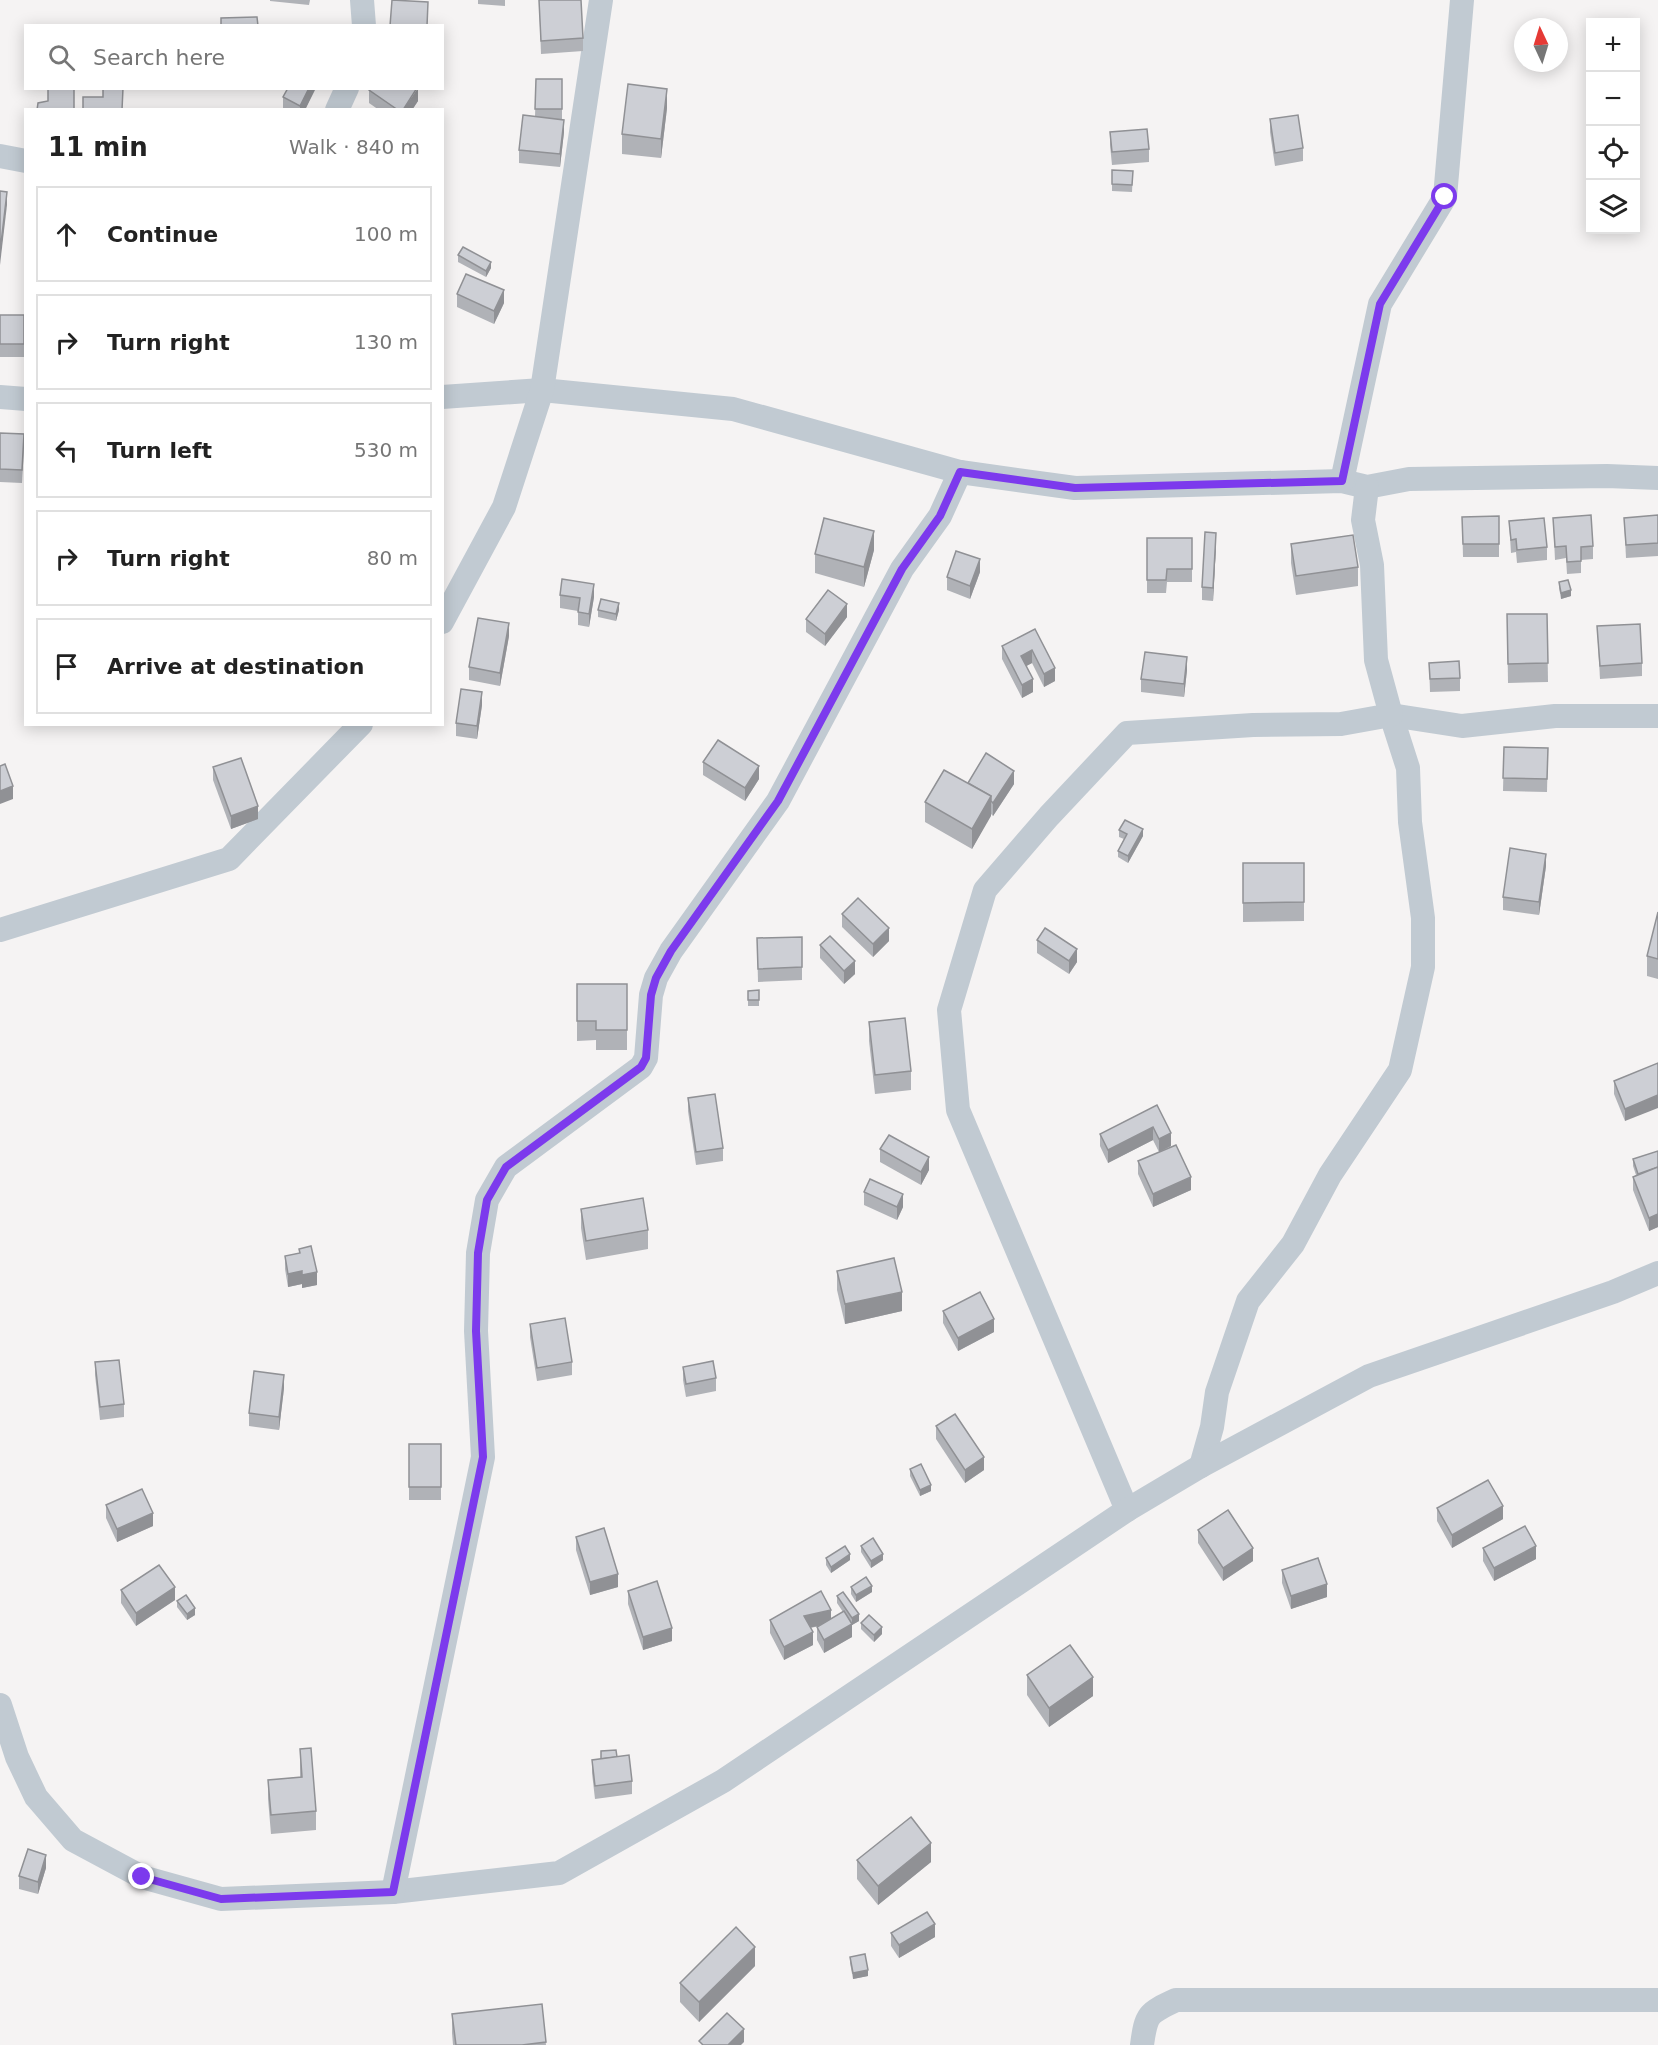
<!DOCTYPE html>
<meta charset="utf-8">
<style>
:root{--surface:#fff;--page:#f6f6f6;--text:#222;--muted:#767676;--line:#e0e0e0}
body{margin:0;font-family:"DejaVu Sans",sans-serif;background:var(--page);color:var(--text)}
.controls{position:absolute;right:18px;top:18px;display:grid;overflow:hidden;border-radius:0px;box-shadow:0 3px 15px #0003}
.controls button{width:54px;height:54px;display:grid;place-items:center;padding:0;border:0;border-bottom:2px solid var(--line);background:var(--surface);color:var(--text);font:30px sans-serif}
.compass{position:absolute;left:1514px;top:18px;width:54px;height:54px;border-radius:50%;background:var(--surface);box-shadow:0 3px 15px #0003;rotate:356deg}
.stop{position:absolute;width:18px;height:18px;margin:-14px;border:4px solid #7c3aed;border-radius:50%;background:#fff}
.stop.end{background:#7c3aed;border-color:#fff;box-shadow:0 2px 6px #0008}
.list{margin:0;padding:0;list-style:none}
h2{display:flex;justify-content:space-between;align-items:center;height:78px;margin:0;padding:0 24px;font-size:26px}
h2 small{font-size:20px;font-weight:400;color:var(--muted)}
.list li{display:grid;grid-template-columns:39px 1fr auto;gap:18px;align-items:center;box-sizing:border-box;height:96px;margin:0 12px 12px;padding:0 12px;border:2px solid var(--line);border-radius:0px}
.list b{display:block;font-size:22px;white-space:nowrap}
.list em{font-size:20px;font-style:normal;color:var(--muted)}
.icon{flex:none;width:33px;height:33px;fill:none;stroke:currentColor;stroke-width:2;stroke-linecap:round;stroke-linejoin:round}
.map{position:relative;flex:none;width:1658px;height:2045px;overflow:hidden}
.search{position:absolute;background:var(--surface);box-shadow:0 3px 15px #0003;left:24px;top:24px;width:420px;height:66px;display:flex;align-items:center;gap:15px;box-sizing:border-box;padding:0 21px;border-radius:0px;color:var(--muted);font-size:22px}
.panel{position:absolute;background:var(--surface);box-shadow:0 3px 15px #0003;left:24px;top:108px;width:420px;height:618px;border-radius:0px}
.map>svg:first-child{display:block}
</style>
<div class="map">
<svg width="1658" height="2045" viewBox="0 0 1658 2045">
<rect width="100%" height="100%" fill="#f5f3f3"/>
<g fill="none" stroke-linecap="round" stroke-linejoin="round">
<g stroke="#c1cad2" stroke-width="24">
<path d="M362 0 364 26"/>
<path d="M337 110 347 88"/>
<path d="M0 156 26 161"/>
<path d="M0 397 26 399"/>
<path d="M442 397 542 390 733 409 960 472 1075 488 1342 481 1367 487 1409 479 1607 476 1658 478"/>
<path d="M1342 481 1380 304 1445 197 1462 0"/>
<path d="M442 622 504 507 542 390 601 0"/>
<path d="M0 930 229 859 361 724"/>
<path d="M1201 1466 1212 1427 1217 1392 1248 1301 1293 1244 1330 1175 1400 1070 1423 967V918L1410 822 1408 768 1391 715 1462 726 1555 716H1658"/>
<path d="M1127 1510 958 1110 949 1010 985 890 1049 816 1127 733 1253 725 1341 724 1391 715 1376 660 1372 565 1363 520 1367 487"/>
<path d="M0 1705 17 1757 36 1797 73 1840 142 1877 221 1899 393 1892 559 1873 723 1781 1127 1510 1201 1466 1369 1376 1613 1292 1658 1273"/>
<path d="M393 1892 483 1457 476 1331 478 1253 487 1200 506 1167 641 1067 646 1058 651 995 656 978 671 951 778 801 902 569 940 516 960 472"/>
<path d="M1142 2045C1146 2014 1148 2013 1176 2000H1658"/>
</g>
</g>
<g fill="#b0b2b7">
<path d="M270 0H310L309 5 270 1Z"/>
<path d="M478 0H505V6L478 4Z"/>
<path d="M539 0 583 38V51L541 54Z"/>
<path d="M536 79H562V119L564 132 560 167 519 163V150L535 117Z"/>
<path d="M315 88 305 110H283V97Z"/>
<path d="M369 90 418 101 412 110H379L369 103Z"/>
<path d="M667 108 661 158 622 154V134Z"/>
<path d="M1270 119 1303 148V161L1275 166 1270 132Z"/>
<path d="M1110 132 1149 149V162L1112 165 1110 145Z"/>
<path d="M1112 170 1133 171 1132 192 1112 191Z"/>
<path d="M458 255 491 268 486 277 458 262Z"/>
<path d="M457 294 504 303 494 324 457 307Z"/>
<rect x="0" y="315" width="24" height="42"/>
<path d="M0 433 24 447 22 483 0 482Z"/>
<path d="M1658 515V556L1626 558 1624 518Z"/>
<path d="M1499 516V557H1463L1462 517Z"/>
<path d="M1553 518 1593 546V559L1581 560V573L1567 574 1566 558 1555 560Z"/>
<path d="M1509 521 1547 547V560L1517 563 1516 552 1511 553Z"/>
<path d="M1147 538H1192V582H1167L1166 593H1147Z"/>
<path d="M1291 544 1358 567V586L1296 595 1291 563Z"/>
<path d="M1216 546 1213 601 1202 600V587Z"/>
<path d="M874 550 864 587 815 573V554Z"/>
<path d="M980 572 970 599 947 590V577Z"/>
<path d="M1559 582 1571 596 1561 599 1559 588Z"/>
<path d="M560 595 594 597 589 627 578 625V611L560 608Z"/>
<path d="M598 610H619L616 621 598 617Z"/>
<path d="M1507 614H1547L1548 682 1508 683Z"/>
<path d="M847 617 825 646 806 632V619Z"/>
<path d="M1597 626 1642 663V676L1600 679Z"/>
<path d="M1035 629 1055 681 1044 687 1032 663 1026 666 1033 692 1022 698 1002 659V646Z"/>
<path d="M509 636 500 686 469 680V667Z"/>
<path d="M1429 663 1460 678V691L1430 692Z"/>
<path d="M1187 670 1184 697 1141 692V679Z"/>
<path d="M482 705 477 739 456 736V723Z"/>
<path d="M1504 747 1548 748 1547 792 1503 791Z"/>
<path d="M703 762 759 779 745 801 703 775Z"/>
<path d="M213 767 258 819 231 829 213 780Z"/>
<path d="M968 783 1014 784 993 816 991 814 972 849 925 822V802Z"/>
<path d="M1119 830 1143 836 1128 863 1118 857V851L1124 839 1119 837Z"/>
<path d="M1243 863H1304V921L1243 922Z"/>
<path d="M1546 866 1539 915 1503 910V897Z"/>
<path d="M1658 912V979L1647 976V956Z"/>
<path d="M842 914 889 941 873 957 842 927Z"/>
<path d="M802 937V980L758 982 757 938Z"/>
<path d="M1037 940 1077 962 1069 974 1037 953Z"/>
<path d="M820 945 855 974 844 984 820 958Z"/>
<path d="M577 984H627V1050H596V1040L577 1041Z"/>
<path d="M759 990V1006H748V991Z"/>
<path d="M869 1022 911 1071V1090L875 1094 869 1041Z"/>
<path d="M1658 1063 1625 1121 1614 1094V1081Z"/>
<path d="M688 1098 723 1148V1161L696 1165 688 1111Z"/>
<path d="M1157 1105 1171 1146 1160 1152 1191 1190 1153 1207 1138 1174V1161L1159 1152 1153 1140 1108 1163 1100 1146V1134Z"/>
<path d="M880 1149 929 1170 921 1185 880 1162Z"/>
<path d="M1658 1151V1227L1649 1231 1633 1190V1177L1636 1175 1633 1166V1159Z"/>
<path d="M864 1192 903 1207 897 1220 864 1205Z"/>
<path d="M581 1209 648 1230V1249L586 1260 581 1228Z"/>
<path d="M299 1249 317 1285 302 1288V1284L288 1287 285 1269V1256L299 1253Z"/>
<path d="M837 1271 902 1311 845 1324 837 1290Z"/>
<path d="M943 1311 994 1332 958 1351 943 1323Z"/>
<path d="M530 1324 572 1362V1375L537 1381 530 1337Z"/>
<path d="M95 1362 124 1404V1417L100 1420 95 1375Z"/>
<path d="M683 1367 716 1378V1391L686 1397 683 1380Z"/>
<path d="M284 1388 279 1430 249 1426V1413Z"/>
<path d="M936 1426 984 1470 965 1483 936 1439Z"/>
<rect x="409" y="1444" width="32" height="56"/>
<path d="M910 1469 931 1491 920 1496 910 1476Z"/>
<path d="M106 1505 153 1526 117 1542 106 1518Z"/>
<path d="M1437 1508 1503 1519 1452 1548 1437 1521Z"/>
<path d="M1198 1530 1253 1561 1223 1581 1198 1543Z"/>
<path d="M576 1537 618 1587 590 1595 576 1550Z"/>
<path d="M861 1546 883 1560 871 1568 861 1552Z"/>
<path d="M1483 1548 1536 1559 1494 1581 1483 1561Z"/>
<path d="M826 1558 850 1560 831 1573 826 1565Z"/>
<path d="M1282 1570 1327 1597 1291 1609 1282 1583Z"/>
<path d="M851 1587 872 1592 856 1602 851 1594Z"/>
<path d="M121 1590 175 1600 136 1626 121 1603Z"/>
<path d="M628 1591 672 1641 643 1650 628 1604Z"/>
<path d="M837 1596 859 1621 852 1625 851 1623 852 1637 824 1653 817 1640V1627L820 1626 810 1628 813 1645 784 1660 770 1633V1620L831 1619 843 1612 837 1603Z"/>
<path d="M177 1601 195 1615 187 1620 177 1607Z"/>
<path d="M861 1623 882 1634 874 1642 861 1629Z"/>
<path d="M1027 1675 1093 1696 1049 1727 1027 1695Z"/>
<path d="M300 1749 316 1811V1830L271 1834 268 1799V1780L300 1777Z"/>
<path d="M601 1751 617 1757 632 1781V1794L595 1799 592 1773V1760L601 1759Z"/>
<path d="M857 1860 931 1862 878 1905 857 1879Z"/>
<path d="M46 1868 38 1894 19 1889V1876Z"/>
<path d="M891 1933 935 1937 899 1958 891 1946Z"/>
<path d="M850 1957 868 1976 853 1979 850 1963Z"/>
<path d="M755 1966 699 2022 680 2002V1983Z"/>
<path d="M542 2004 546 2045H453L452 2033V2014Z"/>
</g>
<g fill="#909195">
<path d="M309 88H315V90L305 110H300V106Z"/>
<path d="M418 88V101L412 110H403Z"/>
<path d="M667 89V108L661 158V139Z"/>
<path d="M564 120V132L560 167V154Z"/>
<path d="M7 192V205L0 265V252Z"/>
<path d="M491 262V268L486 277V271Z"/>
<path d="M504 290V303L494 324V311Z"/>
<path d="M874 531V550L864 587V567Z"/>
<path d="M1216 533V546L1213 601V588Z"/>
<path d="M980 559V572L970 599V586Z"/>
<path d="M594 584V597L589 627V614Z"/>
<path d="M1571 590V596L1561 599V593Z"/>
<path d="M619 603V610L616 621V614Z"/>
<path d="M847 604V617L825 646V634Z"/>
<path d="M509 623V636L500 686V673Z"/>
<path d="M1032 650V663L1021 669V656Z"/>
<path d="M1187 657V670L1184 697V684Z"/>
<path d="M1055 668V681L1044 687V674Z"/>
<path d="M1033 679V692L1022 698V685Z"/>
<path d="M482 692V705L477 739V726Z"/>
<path d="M759 766V779L745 801V788Z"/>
<path d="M1014 771V784L993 816V803Z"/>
<path d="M13 786V799L0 804V791Z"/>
<path d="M991 796V816L972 849V829Z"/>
<path d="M258 806V819L231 829V816Z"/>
<path d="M1143 829V836L1128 863V856Z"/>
<path d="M1546 854V866L1539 915V902Z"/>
<path d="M889 928V941L873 957V944Z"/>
<path d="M1077 949V962L1069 974V961Z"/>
<path d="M855 961V974L844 984V971Z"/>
<path d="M1658 1095V1108L1625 1121V1109Z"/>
<path d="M1153 1127V1140L1108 1163V1150Z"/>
<path d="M1171 1133V1146L1159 1152V1139Z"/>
<path d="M929 1157V1170L921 1185V1172Z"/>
<path d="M1191 1177V1190L1153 1207V1194Z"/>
<path d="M903 1194V1207L897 1220V1207Z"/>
<path d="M1658 1214V1227L1649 1231V1218Z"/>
<path d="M302 1271V1284L288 1287V1274Z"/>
<path d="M317 1272V1285L302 1288V1275Z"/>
<path d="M902 1292V1311L845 1324V1304Z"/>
<path d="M994 1319V1332L958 1351V1338Z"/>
<path d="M284 1375V1388L279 1430V1417Z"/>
<path d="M984 1457V1470L965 1483V1470Z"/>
<path d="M931 1485V1491L920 1496V1490Z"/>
<path d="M1503 1506V1519L1452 1548V1535Z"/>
<path d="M153 1513V1526L117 1542V1529Z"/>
<path d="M1536 1546V1559L1494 1581V1568Z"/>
<path d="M1253 1548V1561L1223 1581V1568Z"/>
<path d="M850 1554V1560L831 1573V1567Z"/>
<path d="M883 1554V1560L871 1568V1561Z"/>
<path d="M618 1574V1587L590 1595V1582Z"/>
<path d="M1327 1584V1597L1291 1609V1596Z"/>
<path d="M872 1586V1592L856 1602V1595Z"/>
<path d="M175 1587V1600L136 1626V1613Z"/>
<path d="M195 1608V1615L187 1620V1614Z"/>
<path d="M831 1610V1623L804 1629V1616Z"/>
<path d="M859 1614V1621L852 1625V1618Z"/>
<path d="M852 1624V1637L824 1653V1640Z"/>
<path d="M882 1627V1634L874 1642V1635Z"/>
<path d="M672 1628V1641L643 1650V1637Z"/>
<path d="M813 1632V1645L784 1660V1647Z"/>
<path d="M1093 1677V1696L1049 1727V1708Z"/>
<path d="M931 1843V1862L878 1905V1886Z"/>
<path d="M46 1855V1868L38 1894V1882Z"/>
<path d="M935 1924V1937L899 1958V1945Z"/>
<path d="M755 1947V1966L699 2022V2002Z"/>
<path d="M868 1970V1976L853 1979V1973Z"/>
<path d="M744 2029V2042L741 2045H728Z"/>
</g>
<g fill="#cdcfd5" stroke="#909195" stroke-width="1.5">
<path d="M392 0 428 2 427 26H390Z"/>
<path d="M539 0H581L583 38 541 41Z"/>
<path d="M257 17 258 26H221V18Z"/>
<path d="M536 79H562V109H535Z"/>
<path d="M628 84 667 89 661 139 622 134Z"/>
<path d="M48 88H74V110H37L38 103 48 101Z"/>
<path d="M103 88H123L122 110H83V97H103Z"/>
<path d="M288 88H309L300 106 283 97Z"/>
<path d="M370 88H417L403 110H398L369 90Z"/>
<path d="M523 115 564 120 560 154 519 150Z"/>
<path d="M1298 115 1303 148 1275 153 1270 119Z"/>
<path d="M1147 129 1149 149 1112 152 1110 132Z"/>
<path d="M1112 170 1133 171 1132 185 1112 184Z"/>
<path d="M0 191 7 192 0 252Z"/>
<path d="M463 247 491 262 486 271 458 255Z"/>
<path d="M466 274 504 290 494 311 457 294Z"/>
<rect x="0" y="315" width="24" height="29"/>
<path d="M0 433 24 434 22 470 0 469Z"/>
<path d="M1591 515 1593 546 1581 547V561L1567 562 1566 546 1555 547 1553 518Z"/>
<path d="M1658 515V543L1626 545 1624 518Z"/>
<path d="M1499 516V544H1463L1462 517Z"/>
<path d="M824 518 874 531 864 567 815 554Z"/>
<path d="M1544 518 1547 547 1517 550 1516 539 1511 540 1509 521Z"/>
<path d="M1205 532 1216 533 1213 588 1202 587Z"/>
<path d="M1353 535 1358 567 1296 576 1291 544Z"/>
<path d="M1147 538H1192V569H1167L1166 580H1147Z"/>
<path d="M956 551 980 559 970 586 947 577Z"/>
<path d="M562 579 594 584 589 614 578 612 580 598 560 595Z"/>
<path d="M1568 580 1571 590 1561 593 1559 582Z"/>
<path d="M828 590 847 604 825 634 806 619Z"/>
<path d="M601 599 619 603 616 614 598 610Z"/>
<path d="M1507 614H1547L1548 663 1508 664Z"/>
<path d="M478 618 509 623 500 673 469 667Z"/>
<path d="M1640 624 1642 663 1600 666 1597 626Z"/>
<path d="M1035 629 1055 668 1044 674 1032 650 1021 656 1033 679 1022 685 1002 646Z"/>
<path d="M1145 652 1187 657 1184 684 1141 679Z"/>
<path d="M1459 661 1460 678 1430 679 1429 663Z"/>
<path d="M461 689 482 692 477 726 456 723Z"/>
<path d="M718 740 759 766 745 788 703 762Z"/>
<path d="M1504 747 1548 748 1547 779 1503 778Z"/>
<path d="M986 753 1014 771 993 803 991 801V796L968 783Z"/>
<path d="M241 758 258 806 231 816 213 767Z"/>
<path d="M5 764 13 786 0 791V766Z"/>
<path d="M944 770 991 796 972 829 925 802Z"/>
<path d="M1125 820 1143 829 1128 856 1118 851 1127 834 1119 830Z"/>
<path d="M1510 848 1546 854 1539 902 1503 897Z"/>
<path d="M1243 863H1304V902L1243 903Z"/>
<path d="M858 898 889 928 873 944 842 914Z"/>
<path d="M1658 912V959L1647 956Z"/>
<path d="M1045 928 1077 949 1069 961 1037 940Z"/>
<path d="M830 936 855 961 844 971 820 945Z"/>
<path d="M802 937V967L758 969 757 938Z"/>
<path d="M577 984H627V1030H596V1021H577Z"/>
<path d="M759 990V1000H748V991Z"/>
<path d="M905 1018 911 1071 875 1075 869 1022Z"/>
<path d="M1658 1063V1095L1625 1109 1614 1081Z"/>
<path d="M715 1094 723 1148 696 1152 688 1098Z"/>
<path d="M1157 1105 1171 1133 1159 1139 1153 1127 1108 1150 1100 1134Z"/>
<path d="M889 1135 929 1157 921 1172 880 1149Z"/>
<path d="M1176 1145 1191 1177 1153 1194 1138 1161Z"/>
<path d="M1658 1151V1167L1638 1174 1633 1159Z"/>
<path d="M1658 1167V1214L1649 1218 1633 1177Z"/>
<path d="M870 1179 903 1194 897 1207 864 1192Z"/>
<path d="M643 1198 648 1230 586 1241 581 1209Z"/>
<path d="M311 1246 317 1272 302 1275V1271L288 1274 285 1256 300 1253 299 1249Z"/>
<path d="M894 1258 902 1292 845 1304 837 1271Z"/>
<path d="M980 1292 994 1319 958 1338 943 1311Z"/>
<path d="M565 1318 572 1362 537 1368 530 1324Z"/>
<path d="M119 1360 124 1404 100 1407 95 1362Z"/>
<path d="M713 1361 716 1378 686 1384 683 1367Z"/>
<path d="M254 1371 284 1375 279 1417 249 1413Z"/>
<path d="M955 1414 984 1457 965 1470 936 1426Z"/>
<rect x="409" y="1444" width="32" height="43"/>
<path d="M921 1464 931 1485 920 1490 910 1469Z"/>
<path d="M1488 1480 1503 1506 1452 1535 1437 1508Z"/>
<path d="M142 1489 153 1513 117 1529 106 1505Z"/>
<path d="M1228 1510 1253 1548 1223 1568 1198 1530Z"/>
<path d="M1525 1526 1536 1546 1494 1568 1483 1548Z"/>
<path d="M604 1528 618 1574 590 1582 576 1537Z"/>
<path d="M873 1538 883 1554 871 1561 861 1546Z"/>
<path d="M845 1546 850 1554 831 1567 826 1558Z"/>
<path d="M1318 1558 1327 1584 1291 1596 1282 1570Z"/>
<path d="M159 1565 175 1587 136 1613 121 1590Z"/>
<path d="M866 1577 872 1586 856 1595 851 1587Z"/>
<path d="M657 1581 672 1628 643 1637 628 1591Z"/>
<path d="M821 1591 831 1610 804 1616 813 1632 784 1647 770 1620Z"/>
<path d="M843 1592 859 1614 852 1618 837 1596Z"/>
<path d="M186 1595 195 1608 187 1614 177 1601Z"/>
<path d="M844 1611 852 1624 824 1640 817 1627Z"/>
<path d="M869 1615 882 1627 874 1635 861 1623Z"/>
<path d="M1070 1645 1093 1677 1049 1708 1027 1675Z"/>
<path d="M311 1748 316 1811 271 1815 268 1780 302 1777 300 1749Z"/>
<path d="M616 1750 617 1757 601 1759V1751Z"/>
<path d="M629 1755 632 1781 595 1786 592 1760Z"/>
<path d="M911 1817 931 1843 878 1886 857 1860Z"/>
<path d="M28 1849 46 1855 38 1882 19 1876Z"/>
<path d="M927 1912 935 1924 899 1945 891 1933Z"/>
<path d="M736 1927 755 1947 699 2002 680 1983Z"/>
<path d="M865 1954 868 1970 853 1973 850 1957Z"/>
<path d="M542 2004 546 2042 522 2045H456L452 2014Z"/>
<path d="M727 2013 744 2029 728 2045H703L699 2041Z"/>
</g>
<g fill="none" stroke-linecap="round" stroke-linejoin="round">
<path stroke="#7c3aed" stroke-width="8" d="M142 1877 221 1899 393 1892 483 1457 476 1331 478 1253 487 1200 506 1167 641 1067 646 1058 651 995 656 978 671 951 778 801 902 569 940 516 960 472 1075 488 1342 481 1380 304 1445 197"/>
</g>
</svg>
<div class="controls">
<button>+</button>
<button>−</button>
<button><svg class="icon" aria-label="locate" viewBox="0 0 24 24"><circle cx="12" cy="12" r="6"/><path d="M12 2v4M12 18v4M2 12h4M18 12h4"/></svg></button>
<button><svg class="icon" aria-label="layers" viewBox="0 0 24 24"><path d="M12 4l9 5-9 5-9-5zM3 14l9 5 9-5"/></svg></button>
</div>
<svg class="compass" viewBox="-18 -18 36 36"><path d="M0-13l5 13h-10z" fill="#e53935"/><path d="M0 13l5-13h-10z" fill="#767676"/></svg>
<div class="stop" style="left:1445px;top:197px"></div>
<div class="stop end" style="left:142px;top:1877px"></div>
<div class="search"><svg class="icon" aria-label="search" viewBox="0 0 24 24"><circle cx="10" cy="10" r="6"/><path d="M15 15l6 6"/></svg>Search here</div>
<section class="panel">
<h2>11 min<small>Walk · 840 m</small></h2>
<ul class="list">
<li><svg class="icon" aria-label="ahead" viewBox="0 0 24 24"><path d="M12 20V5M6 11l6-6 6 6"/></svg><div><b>Continue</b></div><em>100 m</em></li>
<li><svg class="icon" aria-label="right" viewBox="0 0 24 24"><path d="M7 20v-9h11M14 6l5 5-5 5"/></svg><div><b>Turn right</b></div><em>130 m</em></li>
<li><svg class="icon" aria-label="left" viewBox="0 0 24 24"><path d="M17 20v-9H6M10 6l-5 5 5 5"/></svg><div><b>Turn left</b></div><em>530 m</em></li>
<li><svg class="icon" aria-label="right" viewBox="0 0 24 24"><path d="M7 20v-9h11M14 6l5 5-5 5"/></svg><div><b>Turn right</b></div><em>80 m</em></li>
<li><svg class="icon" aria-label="arrive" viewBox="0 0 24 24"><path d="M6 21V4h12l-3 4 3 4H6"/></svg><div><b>Arrive at destination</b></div></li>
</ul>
</section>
</div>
